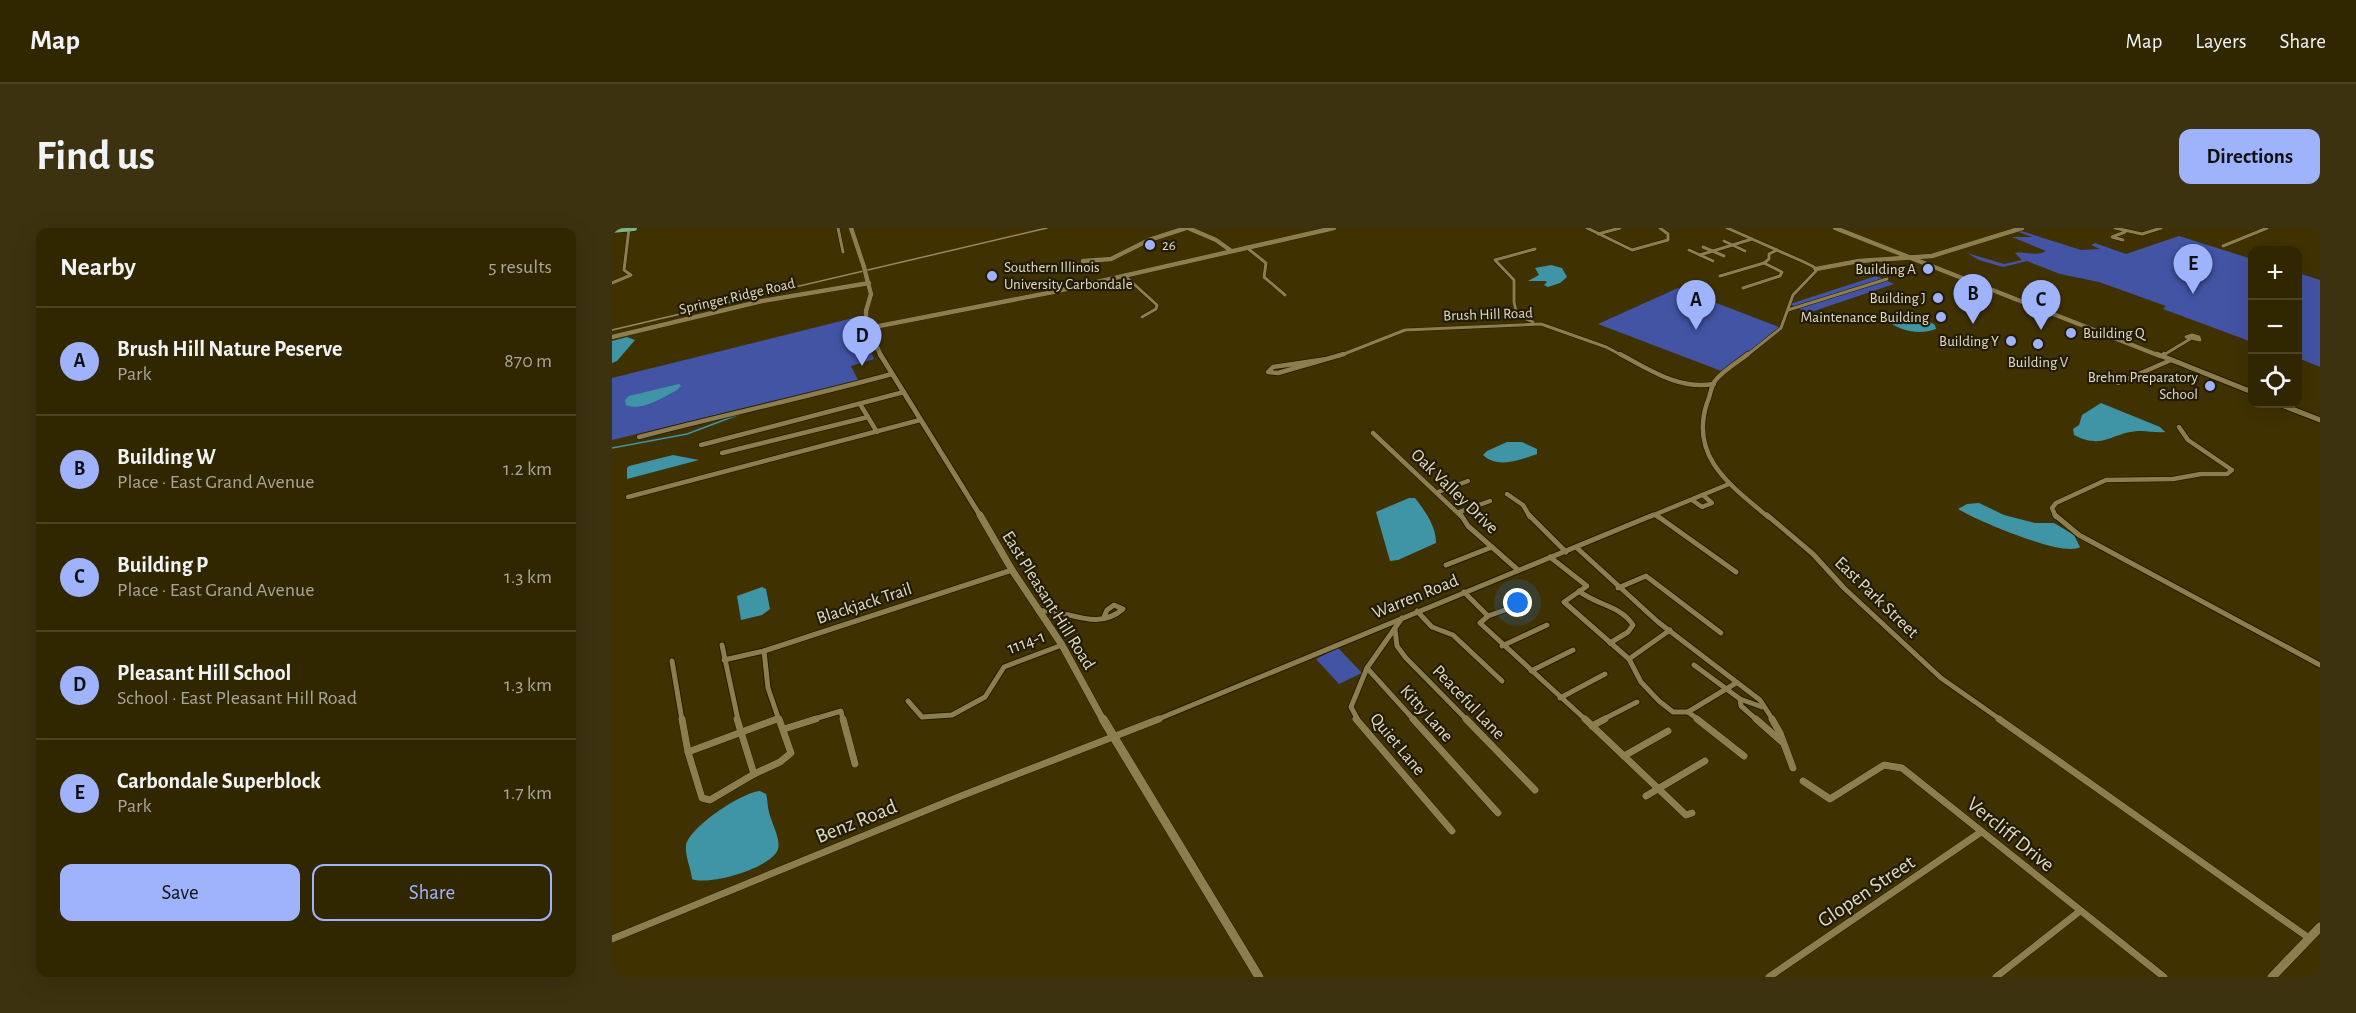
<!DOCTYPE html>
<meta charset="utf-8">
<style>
:root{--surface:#302600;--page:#3c320f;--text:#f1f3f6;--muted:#a8a599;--line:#4b4322;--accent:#9fb3fd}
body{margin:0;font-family:"Alegreya Sans",sans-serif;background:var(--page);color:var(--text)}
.controls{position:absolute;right:18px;top:18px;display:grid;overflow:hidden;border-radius:12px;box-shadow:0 6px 24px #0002}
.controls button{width:54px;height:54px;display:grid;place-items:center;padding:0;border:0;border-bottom:2px solid var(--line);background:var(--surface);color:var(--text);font:30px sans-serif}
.you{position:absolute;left:906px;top:375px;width:21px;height:21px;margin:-15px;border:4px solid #fff;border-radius:50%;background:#1a73e8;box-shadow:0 0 0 9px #1a73e833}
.badge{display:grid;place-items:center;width:39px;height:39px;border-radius:50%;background:var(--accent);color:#111;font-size:20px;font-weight:700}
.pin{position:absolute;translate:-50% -50px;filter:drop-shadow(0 2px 3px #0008)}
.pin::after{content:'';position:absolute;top:32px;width:21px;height:18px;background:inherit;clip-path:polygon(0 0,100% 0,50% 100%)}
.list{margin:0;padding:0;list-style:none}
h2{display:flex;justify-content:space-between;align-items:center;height:78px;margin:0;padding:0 24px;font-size:26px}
h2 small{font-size:20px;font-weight:400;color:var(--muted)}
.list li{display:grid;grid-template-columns:39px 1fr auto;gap:18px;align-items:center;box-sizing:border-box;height:108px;padding:0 24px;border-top:2px solid var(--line)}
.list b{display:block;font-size:22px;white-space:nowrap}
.list p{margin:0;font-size:20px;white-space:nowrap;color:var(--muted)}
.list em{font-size:20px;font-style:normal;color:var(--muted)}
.actions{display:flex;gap:12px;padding:18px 24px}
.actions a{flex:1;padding:14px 0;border:2px solid var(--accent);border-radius:12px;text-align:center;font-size:21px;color:var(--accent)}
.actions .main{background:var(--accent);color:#111}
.icon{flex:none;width:33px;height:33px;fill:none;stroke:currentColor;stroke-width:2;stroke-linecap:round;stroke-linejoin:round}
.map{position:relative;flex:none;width:1708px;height:749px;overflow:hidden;border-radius:12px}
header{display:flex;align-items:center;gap:36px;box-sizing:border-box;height:84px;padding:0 30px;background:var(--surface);border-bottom:2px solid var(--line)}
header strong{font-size:28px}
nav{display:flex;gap:33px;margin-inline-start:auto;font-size:21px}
.intro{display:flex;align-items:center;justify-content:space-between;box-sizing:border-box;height:144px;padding:0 36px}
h1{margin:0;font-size:42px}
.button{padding:15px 27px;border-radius:12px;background:var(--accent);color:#111;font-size:21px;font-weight:700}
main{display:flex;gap:36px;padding:0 36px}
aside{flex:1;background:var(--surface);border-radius:12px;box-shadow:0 6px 24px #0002}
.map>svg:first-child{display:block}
</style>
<header>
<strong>Map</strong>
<nav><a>Map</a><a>Layers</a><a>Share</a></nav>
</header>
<div class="intro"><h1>Find us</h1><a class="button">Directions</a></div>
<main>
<aside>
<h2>Nearby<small>5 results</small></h2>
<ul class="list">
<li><span class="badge">A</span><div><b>Brush Hill Nature Peserve</b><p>Park</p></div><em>870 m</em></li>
<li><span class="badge">B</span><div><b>Building W</b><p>Place · East Grand Avenue</p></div><em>1.2 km</em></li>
<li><span class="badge">C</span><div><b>Building P</b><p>Place · East Grand Avenue</p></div><em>1.3 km</em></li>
<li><span class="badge">D</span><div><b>Pleasant Hill School</b><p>School · East Pleasant Hill Road</p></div><em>1.3 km</em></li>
<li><span class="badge">E</span><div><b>Carbondale Superblock</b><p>Park</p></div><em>1.7 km</em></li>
</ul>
<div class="actions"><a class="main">Save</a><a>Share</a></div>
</aside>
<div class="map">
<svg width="1708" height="749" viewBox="0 0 1708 749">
<rect width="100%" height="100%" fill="#403200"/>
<g fill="#4454a5">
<path d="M1409 3 1469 22 1488 21 1479 17 1483 15 1514 26 1567 8 1640 31V114L1551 81 1554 78 1487 54 1448 46 1415 33 1391 39 1367 32 1355 25 1392 36 1410 32 1403 25C1413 23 1424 29 1434 23L1400 9H1420L1407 4Z"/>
<path d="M1686 45 1708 52V139L1686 130Z"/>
<path d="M1264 48 1282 56 1196 85 1178 76Z"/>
<path d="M1066 60 1169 100 1112 144 986 96Z"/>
<path d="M245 89 262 131 239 138 246 152 0 212V150Z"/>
<path d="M726 420 750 445 727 456 704 431Z"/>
</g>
<g fill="#3f94a5">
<path d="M939 37 950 40 955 49 948 55 936 59 932 57 935 54 933 53H916L927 47 923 40Z"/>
<path d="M1282 86 1312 90 1323 97 1324 101C1305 108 1287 102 1272 91L1271 87Z"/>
<path d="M15 109 23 112 5 133 0 135V113Z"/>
<path d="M67 156 69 158 65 162C52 169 29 184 14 177L13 172 17 168Z"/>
<path d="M1489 175 1548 199 1553 204C1545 205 1537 203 1529 203 1500 203 1493 223 1462 207L1461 201 1467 197 1470 187Z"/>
<path d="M895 214H910L925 221V226C908 232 886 241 871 227L875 223Z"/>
<path d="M61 227 87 232 15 251V240L17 238Z"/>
<path d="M797 270H803C813 283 824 298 824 315L786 332 778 333 764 284Z"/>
<path d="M1367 275 1392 287 1423 295H1442L1462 307 1468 319C1452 330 1364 292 1346 281L1355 276Z"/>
<path d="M150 359 154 361 158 381 150 387 129 392 125 368Z"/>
<path d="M148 563 154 566C156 572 155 578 157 584 159 594 169 611 166 621 160 640 97 658 80 651 79 640 73 629 74 618 76 600 130 564 148 563Z"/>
</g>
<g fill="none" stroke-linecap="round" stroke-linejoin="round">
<path stroke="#3f94a5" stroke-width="1.5" d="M0 220 75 206 128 186"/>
<g stroke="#221b03" stroke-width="4">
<g id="minor-far3">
<path d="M226 0 231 24"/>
<path d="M975 0 1020 22 1056 12V6L1048 0"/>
<path d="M1115 0 1192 34 1202 39 1204 43 1181 67 1169 100 1134 128"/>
<path d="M1503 0 1530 6 1549 0"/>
<path d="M986 6 1008 0"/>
<path d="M1511 12 1500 9 1513 4"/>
<path d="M1112 13 1133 23"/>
<path d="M1611 18 1655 0"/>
<path d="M634 19 654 35 652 49 673 67"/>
<path d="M1091 19 1112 28"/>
<path d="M1077 22 1101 33"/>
<path d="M1088 27 1140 11"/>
<path d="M512 47 545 77 544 81 530 89"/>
<path d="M1108 48 1152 35 1157 31V26L1165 22"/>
<path d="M0 55 19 47 12 42 17 1"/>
<path d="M1131 60 1168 48 1170 44 1152 35"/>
<path d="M1176 82 1275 51"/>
<path d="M921 94 905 87 902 74V52L883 32 923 21"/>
<path d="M1580 107 1587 109 1588 112 1574 109Z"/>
<path d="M727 128 793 102 929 96 994 119 1011 128"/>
<path d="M1550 128 1578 111"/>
</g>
</g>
<g stroke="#221b03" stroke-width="6">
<g id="minor-far2">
<path d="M1008 126C1038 142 1067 162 1102 156"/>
<path d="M1136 126C1126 134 1110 143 1103 153 1099 158 1098 169 1095 175 1077 230 1120 258 1156 289"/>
<path d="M1550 128 1552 126"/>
<path d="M715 131 661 139 656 144 666 145 732 126"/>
<path d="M1506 155 1559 132"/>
<path d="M248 176 265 204"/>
<path d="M761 205 850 289"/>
<path d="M27 209C111 187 196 169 280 146"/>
<path d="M89 217 292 164"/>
<path d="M110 225 256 189"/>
<path d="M826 264 856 253"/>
<path d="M895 266 911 277 918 289"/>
<path d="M16 269 308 192"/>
<path d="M1080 272 1090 279 1100 275 1091 267"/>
<path d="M847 284 878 273"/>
<path d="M1043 287 1046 289"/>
<path d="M1037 289 1117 256"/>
<path d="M1444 289 1440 280 1444 275 1494 252 1561 251 1589 246H1615L1620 242 1576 212 1567 199"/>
</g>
</g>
<g stroke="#221b03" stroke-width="7">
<g id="minor-far1">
<path d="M849 287 856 298 906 342"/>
<path d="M917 287 954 324"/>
<path d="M1044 287 1124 344"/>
<path d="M1155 287 1201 326 1232 360 1329 450 1389 492"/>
<path d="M1443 287 1467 307 1708 437"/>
<path d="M965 320 1046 394 1148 472 1161 492"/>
<path d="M938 329 975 358 952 374 1017 431 1029 454 1047 473 1061 484H1076L1087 492"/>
<path d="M834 337 880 319"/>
<path d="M1006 360 1034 348 1109 405"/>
<path d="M967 363C984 377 1008 377 1021 397L1016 404 998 415"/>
<path d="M852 364 876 388"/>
<path d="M907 377 876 388 868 395 974 492"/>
<path d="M426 383C455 380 483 405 511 381L502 377 495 382 492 389"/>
<path d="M805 383 820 399 841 407 890 453"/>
<path d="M790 390 755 440 802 492"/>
<path d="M783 401 785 418 794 430 855 492"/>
<path d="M110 417 126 492"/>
<path d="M890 418 935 397"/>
<path d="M152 423 156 460 167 492"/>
<path d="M1017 431 1058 402"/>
<path d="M112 432 152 423 400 342"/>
<path d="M60 433 70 492"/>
<path d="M1082 437 1128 471 1150 479"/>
<path d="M919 443 961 422"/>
<path d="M948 470 993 446"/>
<path d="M1128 471 1129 478 1145 492"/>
<path d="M296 473 310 489 340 487 373 469 392 439 450 417"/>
<path d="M1076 484 1124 455"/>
<path d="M161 492 167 490"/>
<path d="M199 492 229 483 231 492"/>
<path d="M544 492 1041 287"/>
<path d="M746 492 739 479 755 440"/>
<path d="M990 492 1025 474"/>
</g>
</g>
<g stroke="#221b03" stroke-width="8">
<g id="minor">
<path d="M70 491 76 524 90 570 98 572 142 546 125 491"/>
<path d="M231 491 243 536"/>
<path d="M744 491 840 603"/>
<path d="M801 491 886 585"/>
<path d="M854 491 923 562"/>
<path d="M973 491 1074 587 1080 585"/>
<path d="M1085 491 1132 528"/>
<path d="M1144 491 1170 514"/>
<path d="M1160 491 1168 505 1181 540"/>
<path d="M1387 491 1697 710"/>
<path d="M980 498 993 491"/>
<path d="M172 501 204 491"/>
<path d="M76 524 165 491"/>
<path d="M1012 528 1056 503"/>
<path d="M142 546 168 534 179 525 167 491"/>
<path d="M1191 553 1218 571 1272 537 1290 540 1552 749"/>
<path d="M1034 568 1093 533"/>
<path d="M0 711 349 568 547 491"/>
<path d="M1157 749 1369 604"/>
<path d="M1384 749 1468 683"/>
</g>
</g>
<g stroke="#221b03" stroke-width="5">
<g id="tertiary-far3">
<path d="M239 0 252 39"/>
<path d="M576 0 604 12 618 22"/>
<path d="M1223 0 1548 128"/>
<path d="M471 33 499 31 537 12 574 0"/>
<path d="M1204 41 1247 33 1320 28 1410 0"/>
<path d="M254 47 259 66 254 83V94L269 128"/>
<path d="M257 100 441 64 722 0"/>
<path d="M0 109 150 73 257 55"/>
</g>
</g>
<g stroke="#221b03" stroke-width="7">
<g id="tertiary-far2">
<path d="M268 126 369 289"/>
<path d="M1545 126 1640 164"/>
<path d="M1667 176 1708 192"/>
</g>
</g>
<g stroke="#221b03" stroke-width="8">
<path id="tertiary-far1" d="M368 287 400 342 450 417 491 492"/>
</g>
<g stroke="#221b03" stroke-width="10">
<g id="tertiary">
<path d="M491 491 647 749"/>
<path d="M1660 749 1708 699"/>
</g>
</g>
<g stroke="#221b03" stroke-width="7">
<path id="trunk" d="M0 2 22 0"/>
</g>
<use href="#minor-far3" stroke="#8d7e4e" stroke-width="3"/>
<use href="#minor-far2" stroke="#8d7e4e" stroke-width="4.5"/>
<use href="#minor-far1" stroke="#8d7e4e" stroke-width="5"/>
<use href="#minor" stroke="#8d7e4e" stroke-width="7"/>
<use href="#tertiary-far3" stroke="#8d7e4e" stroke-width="4.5"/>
<use href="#tertiary-far2" stroke="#8d7e4e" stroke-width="5"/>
<use href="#tertiary-far1" stroke="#8d7e4e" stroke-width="7"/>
<use href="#tertiary" stroke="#8d7e4e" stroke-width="9"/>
<use href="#trunk" stroke="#7ab480" stroke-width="6"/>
<path stroke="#948964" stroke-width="1.5" d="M0 102 435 0"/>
<g stroke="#221b03" stroke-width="5" stroke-linecap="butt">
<path id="tertiary-bridge" d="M252 39 254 47"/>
</g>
<use href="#tertiary-bridge" stroke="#8d7e4e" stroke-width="4.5"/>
</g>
<g fill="#9fb3fd" stroke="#211b08" stroke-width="2">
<circle cx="538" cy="17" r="6"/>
<circle cx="1316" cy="41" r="6"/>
<circle cx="380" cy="48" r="6"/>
<circle cx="1326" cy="70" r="6"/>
<circle cx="1329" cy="89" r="6"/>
<circle cx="1459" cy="105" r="6"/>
<circle cx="1399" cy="113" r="6"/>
<circle cx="1426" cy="116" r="6"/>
<circle cx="1598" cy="158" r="6"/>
</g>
<g text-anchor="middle" stroke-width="4.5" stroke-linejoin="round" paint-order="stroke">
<g font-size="15" fill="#e1d9c0" stroke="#211b08" text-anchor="end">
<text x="550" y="22" text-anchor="start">26</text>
<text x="392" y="44" text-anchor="start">Southern Illinois<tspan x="392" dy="17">University Carbondale</tspan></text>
<text x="1304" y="46">Building A</text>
<text x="1314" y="75">Building J</text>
<text x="1317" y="94">Maintenance Building</text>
<text x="1471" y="110" text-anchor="start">Building Q</text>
<text x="1387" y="118">Building Y</text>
<text x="1426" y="139" text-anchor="middle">Building V</text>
<text x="1586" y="154">Brehm Preparatory<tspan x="1586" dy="17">School</tspan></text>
</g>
<g font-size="15" fill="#e1d9c0" stroke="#211b08">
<text transform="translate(125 68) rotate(-13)" y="5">Springer Ridge Road</text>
<text transform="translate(876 86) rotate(-2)" y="5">Brush Hill Road</text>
</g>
<g font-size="18" fill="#e1d9c0" stroke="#211b08">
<text transform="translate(843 263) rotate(44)" y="6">Oak Valley Drive</text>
<text transform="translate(803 368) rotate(-22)" y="6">Warren Road</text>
<text transform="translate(1265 369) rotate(44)" y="6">East Park Street</text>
<text transform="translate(437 372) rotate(58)" y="6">East Pleasant Hill Road</text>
<text transform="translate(252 375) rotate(-18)" y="6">Blackjack Trail</text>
<text transform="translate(414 414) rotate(-20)" y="6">1114-1</text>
<text transform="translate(857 474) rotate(46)" y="6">Peaceful Lane</text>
<text transform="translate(815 485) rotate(48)" y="6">Kitty Lane</text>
<text transform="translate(786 516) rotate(50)" y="6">Quiet Lane</text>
</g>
<g font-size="21" fill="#e1d9c0" stroke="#211b08">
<text transform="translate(244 593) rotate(-22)" y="7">Benz Road</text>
<text transform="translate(1399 606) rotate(39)" y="7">Vercliff Drive</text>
<text transform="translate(1254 663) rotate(-34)" y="7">Glopen Street</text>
</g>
</g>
</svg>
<div class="controls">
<button>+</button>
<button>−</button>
<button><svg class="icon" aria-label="locate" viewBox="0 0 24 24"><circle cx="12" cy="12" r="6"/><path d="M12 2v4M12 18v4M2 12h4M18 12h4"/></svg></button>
</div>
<div class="you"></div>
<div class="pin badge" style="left:1084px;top:102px">A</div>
<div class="pin badge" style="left:1361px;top:96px">B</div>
<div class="pin badge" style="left:1429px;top:102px">C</div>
<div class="pin badge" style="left:250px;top:138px">D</div>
<div class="pin badge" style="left:1581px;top:66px">E</div>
</div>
</main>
